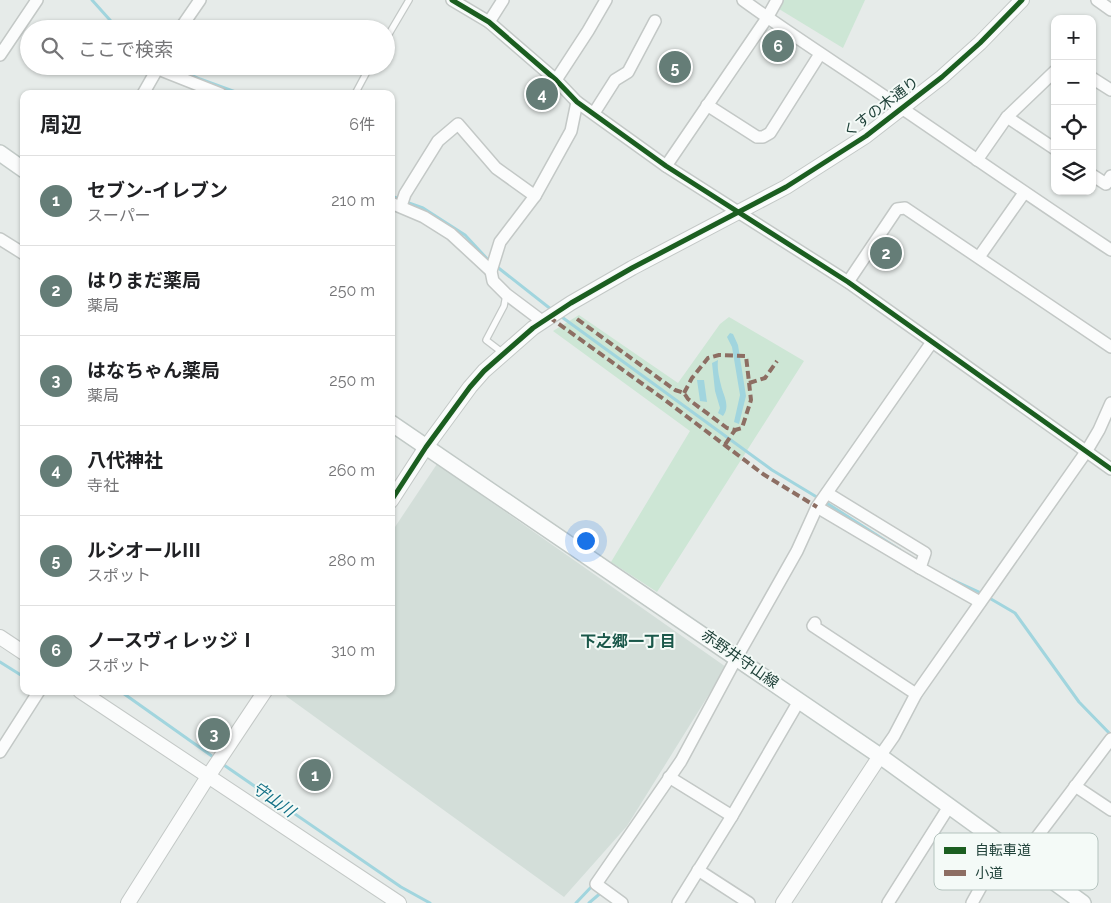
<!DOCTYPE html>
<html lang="ja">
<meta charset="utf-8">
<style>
:root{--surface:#fff;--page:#f6f6f6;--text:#202124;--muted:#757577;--line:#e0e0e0;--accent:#657d77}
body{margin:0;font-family:Raleway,"Noto Sans JP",sans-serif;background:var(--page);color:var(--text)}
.controls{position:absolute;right:15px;top:15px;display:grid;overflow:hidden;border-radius:10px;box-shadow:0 1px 4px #0004}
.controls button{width:45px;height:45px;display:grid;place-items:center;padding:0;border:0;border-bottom:1px solid var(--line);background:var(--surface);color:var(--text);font:25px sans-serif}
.you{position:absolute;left:585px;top:540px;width:18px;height:18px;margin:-12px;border:4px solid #fff;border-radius:50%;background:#1a73e8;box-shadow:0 0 0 8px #1a73e833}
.badge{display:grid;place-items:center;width:32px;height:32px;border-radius:50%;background:var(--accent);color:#fff;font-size:16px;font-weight:700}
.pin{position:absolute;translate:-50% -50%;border:2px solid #fff;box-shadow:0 1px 5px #0006}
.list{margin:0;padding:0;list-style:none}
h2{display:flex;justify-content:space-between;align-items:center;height:65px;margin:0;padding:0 20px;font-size:21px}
h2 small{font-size:16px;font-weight:400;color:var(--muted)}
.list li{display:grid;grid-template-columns:32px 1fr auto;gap:15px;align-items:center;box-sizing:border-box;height:90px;padding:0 20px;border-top:1px solid var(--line)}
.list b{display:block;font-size:19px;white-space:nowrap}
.list p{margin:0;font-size:16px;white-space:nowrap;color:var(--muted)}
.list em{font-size:16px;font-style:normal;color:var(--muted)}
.icon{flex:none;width:28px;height:28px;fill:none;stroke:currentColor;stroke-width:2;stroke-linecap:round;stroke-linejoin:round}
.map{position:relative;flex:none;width:1111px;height:903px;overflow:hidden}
.search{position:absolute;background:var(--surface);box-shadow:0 1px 4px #0004;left:20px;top:20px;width:375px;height:55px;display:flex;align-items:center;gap:12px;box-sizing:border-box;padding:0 18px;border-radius:28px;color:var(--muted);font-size:19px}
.panel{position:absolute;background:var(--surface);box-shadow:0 1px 4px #0004;left:20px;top:90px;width:375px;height:605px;border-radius:10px}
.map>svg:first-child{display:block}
</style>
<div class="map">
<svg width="1111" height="903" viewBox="0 0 1111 903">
<rect width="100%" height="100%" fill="#e6ebe9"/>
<path fill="#d3ded9" d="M437 464 726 667 627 826 564 897 286 696 289 691H391V533Z"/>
<g fill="#cde6d5">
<path d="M784 0H865L843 48 779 9Z"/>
<path d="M579 315 678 383 720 324 729 317 804 361 657 592 611 562 690 431 553 331Z"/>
</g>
<g fill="#a1d5de">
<path d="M730 333 733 334 738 345 746 396 739 424 734 422 740 395 732 347 727 337Z"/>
<path d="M718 360C717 368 719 377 721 385 723 395 731 406 723 416L718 413 720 408 715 391 712 363Z"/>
<path d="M697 380H704L707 402 700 401Z"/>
</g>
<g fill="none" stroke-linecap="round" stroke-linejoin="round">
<g stroke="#a1d5de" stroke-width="3">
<path d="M92 0 118 29"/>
<path d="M171 66 200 79 241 94"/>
<path d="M391 196 400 199"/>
<path d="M406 202 423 208 465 235 491 263"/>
<path d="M496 266 552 310"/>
<path d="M559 315 772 470 820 499"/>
<path d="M825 502 900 550"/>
<path d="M944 576 979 592 1015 613 1079 702 1111 735"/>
<path d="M0 662 24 677"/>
<path d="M120 691 216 759"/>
<path d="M221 763 401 887 430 903"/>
<path d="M576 903 593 885"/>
<path d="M589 903 603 891"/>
</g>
<g stroke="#c3c8c6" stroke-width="8">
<g id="service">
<path d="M386 39 409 0"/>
<path d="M355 94 370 66"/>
<path d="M503 353 486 340 504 306 506 295"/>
</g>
</g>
<g stroke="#c3c8c6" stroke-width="14">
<g id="minor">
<path d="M452 0 489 22 556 80 577 102 666 166 848 282 1111 469"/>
<path d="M743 0C795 38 850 72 903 109 972 156 1041 204 1111 250"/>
<path d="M1097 0 1111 10"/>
<path d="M489 22 503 0"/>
<path d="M180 29 200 0"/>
<path d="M0 55 37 0"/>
<path d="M158 69 221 94"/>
<path d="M1092 78 1111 90"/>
<path d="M556 80 588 31 606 0"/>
<path d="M143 94 159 66"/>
<path d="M707 105 757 137H763L770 133 820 54"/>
<path d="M594 113 615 80 628 72 655 21"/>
<path d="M1007 117 1055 149"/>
<path d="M977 160 1007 117 1055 71"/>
<path d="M666 166 767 18 777 0"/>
<path d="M1092 175 1106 184 1111 176"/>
<path d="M391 203 424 217 451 234 491 271"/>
<path d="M401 206 405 194 438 141 458 124 496 168 535 196"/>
<path d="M0 239 24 254"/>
<path d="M979 257 1024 193"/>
<path d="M848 282 897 209 905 208 1111 347"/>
<path d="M542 321 506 294 493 281 491 271 500 242 535 196 571 131 577 102"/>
<path d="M827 493 925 553 920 568 980 602"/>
<path d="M817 507 920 568"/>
<path d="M815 623 813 626 916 694"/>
<path d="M0 752 39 691"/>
<path d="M880 756 894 736 916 694 1086 452 1099 430 1111 403"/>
<path d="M669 777 732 816"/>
<path d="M1075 786 1111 810"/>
<path d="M1021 858 1111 739"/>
<path d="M698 870 749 903"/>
<path d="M622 903 596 884 681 761 737 657 797 551 817 507 932 342"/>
<path d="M678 903 732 816 799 701"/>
<path d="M888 903 950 805"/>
<path d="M972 903 1004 845"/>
</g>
</g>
<g stroke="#c3c8c6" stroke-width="16">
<g id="tertiary">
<path d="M391 501 426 447 470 387 484 371 533 328 571 303 632 268 786 187 866 136 942 77 980 43 1022 0"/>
<path d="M0 637 24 653"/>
<path d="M80 691 399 903"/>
<path d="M128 903 209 775 265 691"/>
<path d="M783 903 880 756"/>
</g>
</g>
<g stroke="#c1c9c6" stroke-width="18">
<g id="secondary">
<path d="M0 153 24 170"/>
<path d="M391 423 880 756 1083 903"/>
</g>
</g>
<use href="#service" stroke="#fbfcfc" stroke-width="5.5"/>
<use href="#minor" stroke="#fbfcfc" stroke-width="11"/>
<use href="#tertiary" stroke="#fbfcfc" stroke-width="14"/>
<use href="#secondary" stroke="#fbfcfc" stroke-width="15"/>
<g stroke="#8d6e63" stroke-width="4" stroke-dasharray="8 4" stroke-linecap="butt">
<path d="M549 317 665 400 763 474 817 507"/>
<path d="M577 319 675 390 684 393 688 399 727 428 735 430 724 446"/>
<path d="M749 383 765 378 777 361"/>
<path d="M684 393 692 378 708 358 719 355 746 356 751 400 742 428 735 430"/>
</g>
<g stroke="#f4faf7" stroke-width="8">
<g id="cycleway">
<path d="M452 0 489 22 556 80 577 102 666 166 848 282 1111 469"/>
<path d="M391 501 426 447 470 387 484 371 533 328 571 303 632 268 786 187 866 136 942 77 980 43 1022 0"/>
</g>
</g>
<use href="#cycleway" stroke="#1b5e20" stroke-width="5"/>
</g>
<g text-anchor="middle" stroke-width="4" stroke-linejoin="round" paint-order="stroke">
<g font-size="15" fill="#20423a" stroke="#f4faf7">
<text transform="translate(881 107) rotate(-37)" y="5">くすの木通り</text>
<text transform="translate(740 659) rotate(35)" y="5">赤野井守山線</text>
</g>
<g font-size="16" font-weight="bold" fill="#195749" stroke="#f4faf7">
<text x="628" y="647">下之郷一丁目</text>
</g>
<g font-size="16" font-style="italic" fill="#127086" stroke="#f4faf7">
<text transform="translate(274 799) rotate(35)" y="6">守山川</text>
</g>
</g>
<rect x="934" y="833" width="164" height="57" rx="8" fill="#f4faf7" stroke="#b4c3be" stroke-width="1"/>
<rect x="944" y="847" width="22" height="7" fill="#1b5e20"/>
<rect x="944" y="870" width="22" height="6" fill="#8d6e63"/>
<g font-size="14" fill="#20423a">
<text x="975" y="855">自転車道</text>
<text x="975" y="878">小道</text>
</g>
</svg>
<div class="controls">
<button>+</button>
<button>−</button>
<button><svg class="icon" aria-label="locate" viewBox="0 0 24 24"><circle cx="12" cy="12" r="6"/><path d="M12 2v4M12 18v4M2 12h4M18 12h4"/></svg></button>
<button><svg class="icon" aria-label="layers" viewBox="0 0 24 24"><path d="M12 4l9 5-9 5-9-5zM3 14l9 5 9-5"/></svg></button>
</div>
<div class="you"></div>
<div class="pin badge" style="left:315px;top:775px">1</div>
<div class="pin badge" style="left:886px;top:253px">2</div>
<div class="pin badge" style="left:214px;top:734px">3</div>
<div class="pin badge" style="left:542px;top:94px">4</div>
<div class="pin badge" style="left:675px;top:67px">5</div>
<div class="pin badge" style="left:778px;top:46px">6</div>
<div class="search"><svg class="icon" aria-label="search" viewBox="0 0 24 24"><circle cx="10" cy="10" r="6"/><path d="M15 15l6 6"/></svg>ここで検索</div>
<section class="panel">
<h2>周辺<small>6件</small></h2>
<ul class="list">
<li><span class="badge">1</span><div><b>セブン-イレブン</b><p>スーパー</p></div><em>210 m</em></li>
<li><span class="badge">2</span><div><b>はりまだ薬局</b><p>薬局</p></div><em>250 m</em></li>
<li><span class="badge">3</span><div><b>はなちゃん薬局</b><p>薬局</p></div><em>250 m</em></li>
<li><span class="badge">4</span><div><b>八代神社</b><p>寺社</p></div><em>260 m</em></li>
<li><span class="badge">5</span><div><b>ルシオールⅢ</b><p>スポット</p></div><em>280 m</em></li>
<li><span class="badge">6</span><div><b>ノースヴィレッジⅠ</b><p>スポット</p></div><em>310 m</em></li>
</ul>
</section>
</div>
